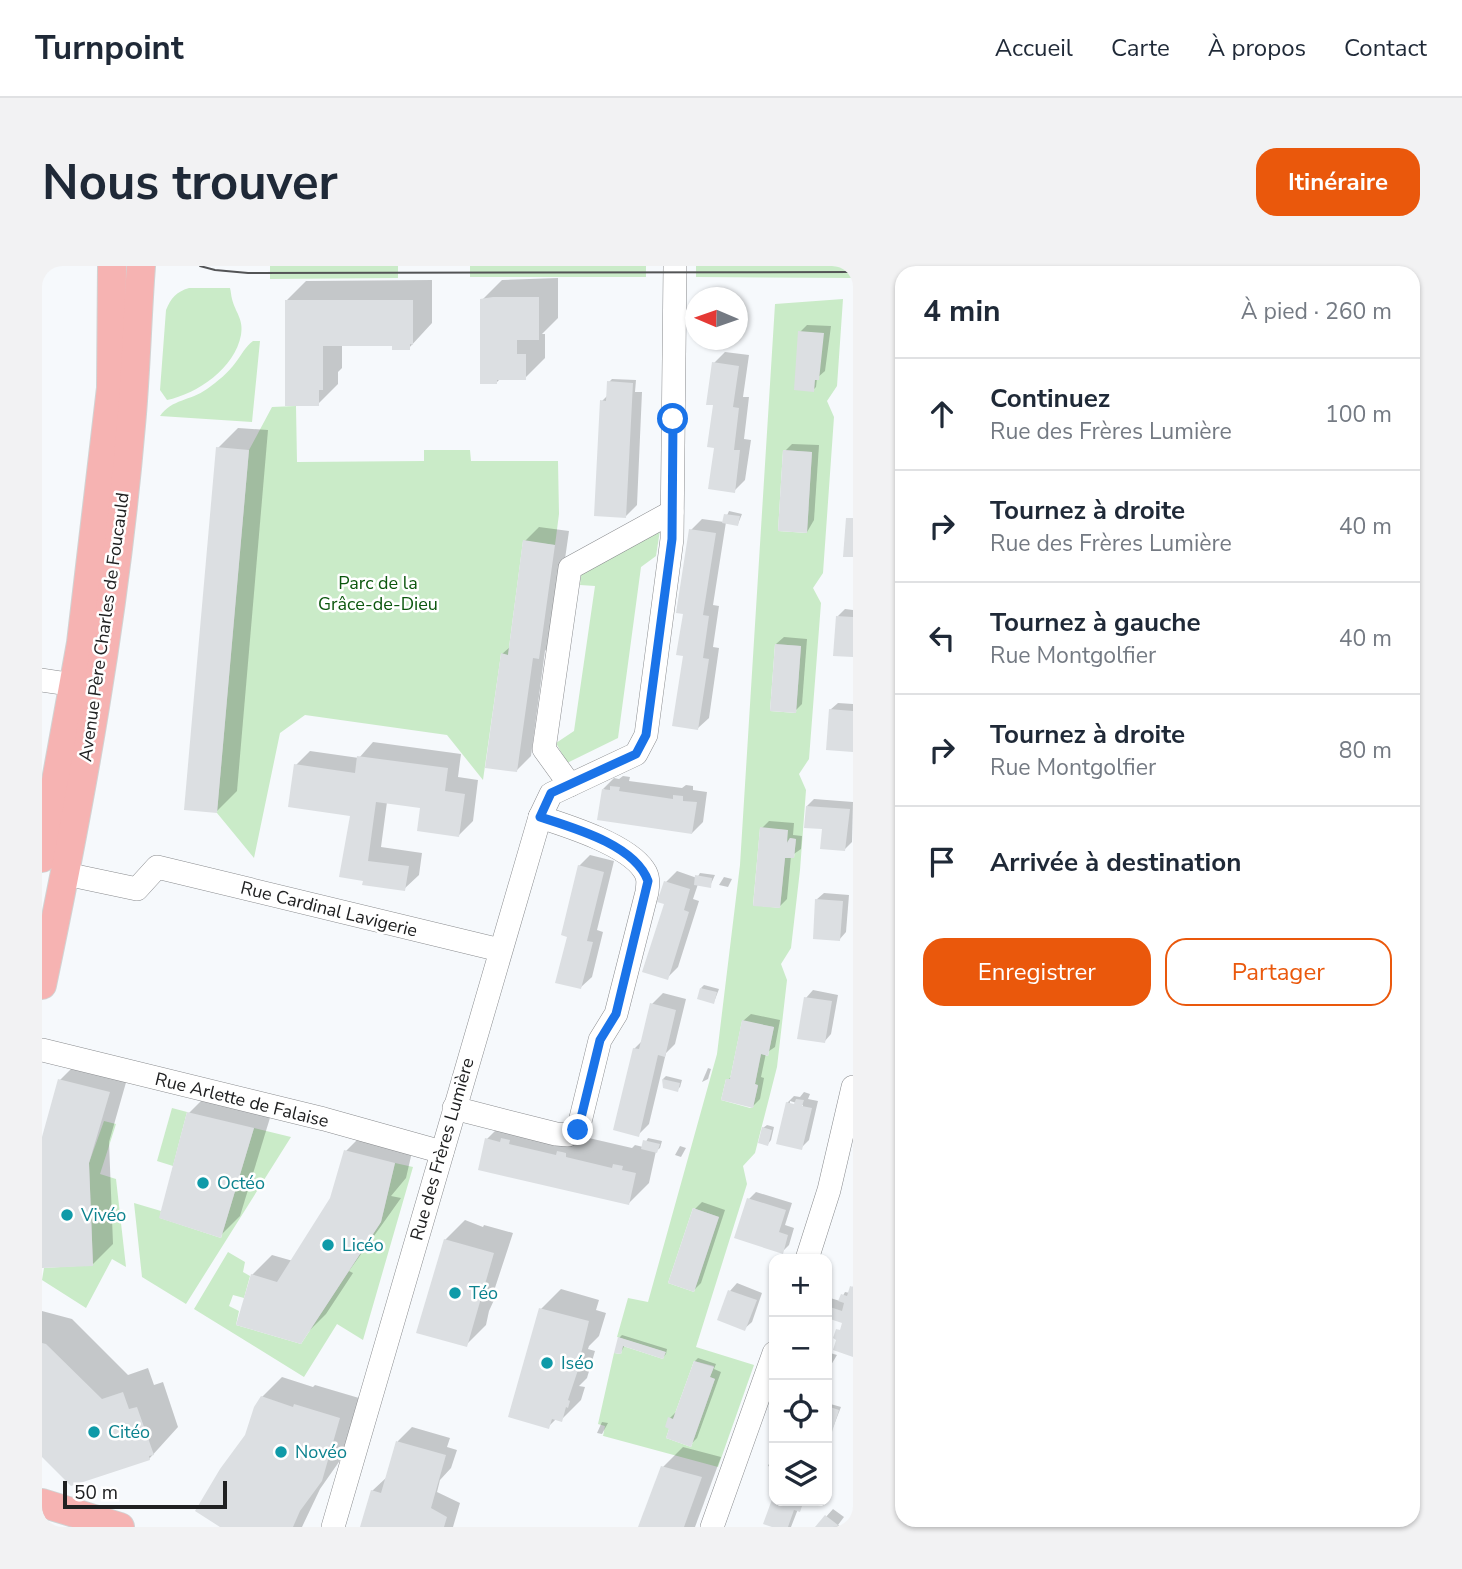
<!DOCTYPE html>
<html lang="fr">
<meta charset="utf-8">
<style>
:root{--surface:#fff;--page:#f2f2f3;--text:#1f2937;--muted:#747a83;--line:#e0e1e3;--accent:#ea580c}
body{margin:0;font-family:"Nunito Sans",sans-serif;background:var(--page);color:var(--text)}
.controls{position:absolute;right:21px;bottom:21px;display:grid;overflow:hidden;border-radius:14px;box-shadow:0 2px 5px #0004}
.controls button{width:63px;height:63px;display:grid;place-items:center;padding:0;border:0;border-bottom:2px solid var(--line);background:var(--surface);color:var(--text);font:35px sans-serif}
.compass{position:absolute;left:643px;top:21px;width:63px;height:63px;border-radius:50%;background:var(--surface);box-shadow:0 2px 5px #0004;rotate:272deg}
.scale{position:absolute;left:21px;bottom:18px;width:164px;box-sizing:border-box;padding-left:7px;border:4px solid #202122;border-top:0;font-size:19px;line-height:24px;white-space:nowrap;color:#202122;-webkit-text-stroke:5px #fff;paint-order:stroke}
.stop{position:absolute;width:21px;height:21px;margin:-16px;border:5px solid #1a73e8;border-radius:50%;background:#fff}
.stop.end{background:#1a73e8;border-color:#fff;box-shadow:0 2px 7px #0008}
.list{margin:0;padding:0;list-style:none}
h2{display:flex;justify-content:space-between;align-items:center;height:91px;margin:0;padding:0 28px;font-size:30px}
h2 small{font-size:23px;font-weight:400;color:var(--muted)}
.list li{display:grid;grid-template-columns:46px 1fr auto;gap:21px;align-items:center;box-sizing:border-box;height:112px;padding:0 28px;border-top:2px solid var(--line)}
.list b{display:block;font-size:26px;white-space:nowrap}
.list p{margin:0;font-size:23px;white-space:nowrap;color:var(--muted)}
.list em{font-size:23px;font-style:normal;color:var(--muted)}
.actions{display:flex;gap:14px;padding:21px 28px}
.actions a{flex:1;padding:16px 0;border:2px solid var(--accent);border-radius:21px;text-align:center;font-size:24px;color:var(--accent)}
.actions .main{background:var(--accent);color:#fff}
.icon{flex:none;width:38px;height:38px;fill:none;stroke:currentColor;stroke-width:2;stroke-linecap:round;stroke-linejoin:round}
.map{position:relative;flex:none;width:811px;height:1261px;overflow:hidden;border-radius:21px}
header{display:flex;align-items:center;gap:42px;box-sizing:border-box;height:98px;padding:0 35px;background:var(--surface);border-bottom:2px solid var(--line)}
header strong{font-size:33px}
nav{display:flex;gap:38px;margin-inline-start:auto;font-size:24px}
.intro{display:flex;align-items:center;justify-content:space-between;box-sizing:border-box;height:168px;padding:0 42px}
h1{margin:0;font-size:49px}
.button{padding:18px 32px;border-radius:21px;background:var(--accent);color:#fff;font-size:24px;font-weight:700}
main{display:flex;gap:42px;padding:0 42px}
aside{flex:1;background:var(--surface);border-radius:21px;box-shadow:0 2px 5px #0004}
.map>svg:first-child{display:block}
</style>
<header>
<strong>Turnpoint</strong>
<nav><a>Accueil</a><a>Carte</a><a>À propos</a><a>Contact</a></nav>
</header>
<div class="intro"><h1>Nous trouver</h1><a class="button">Itinéraire</a></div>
<main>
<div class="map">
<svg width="811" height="1261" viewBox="0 0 811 1261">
<rect width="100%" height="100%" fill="#f6f9fc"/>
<g fill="#caebc8" fill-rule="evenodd">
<path d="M228 0H356V12L228 13Z"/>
<rect x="428" y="0" width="176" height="11"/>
<path d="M654 0H811V12L654 11Z"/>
<path d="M147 22H188C189 26 189 29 190 33 193 46 202 53 199 69 193 102 155 128 125 134L118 124 124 44C129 32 134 26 147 22Z"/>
<path d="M801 33 795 120 785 135 792 151 781 307 771 322 779 337 767 493 757 508 764 524 758 604 749 682 739 698 745 714 735 801 713 887 701 900 705 918 654 1081 712 1099 676 1201 554 1168 561 1170 563 1160 556 1158 572 1087 579 1088 581 1080 621 1093 623 1086 575 1071 586 1032 606 1036 675 788 698 599 733 38ZM741 184 770 186 765 267 736 265ZM733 378 759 380 754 447 728 445ZM718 562 745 564V576L748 572 754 573 752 592H743L738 642 711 639ZM700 755 732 761 726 790 719 788 713 818 716 820 711 841 708 842 679 834 684 813H688ZM651 942 677 951 652 1026 626 1017ZM652 1095 672 1100 668 1111 673 1113 649 1181 624 1172 627 1163V1152L631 1153Z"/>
<path d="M211 75H218L210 156 118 150C130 133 148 135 165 123 176 115 186 107 194 96 200 88 203 81 211 75Z"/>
<path d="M254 140 255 196 382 195V184H428L429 195H516L517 248 513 279 481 275 466 389 459 388 441 514 405 469 263 449 238 467 212 592 175 547 207 184 230 141Z"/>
<path d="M618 264 614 290 599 301 576 472 525 497 514 477 532 465 553 320 538 319 539 306Z"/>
<path d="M130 842 145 846 131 900 115 895Z"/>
<path d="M62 855 74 858 58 908 74 913 84 1001 70 993 44 1042 0 1014 2 1002 51 999 47 897Z"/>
<path d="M212 862 249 871 144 1038 100 1011 92 937 119 945 118 952 179 972Z"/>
<path d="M353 897 371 901 321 1074 295 1058 262 1111 152 1043 186 986 203 996 201 1006 208 1010 202 1032 191 1029 187 1040 197 1045 194 1059 259 1078 339 956Z"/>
</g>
<g fill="#0003" fill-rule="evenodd">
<path d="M516 12V52L500 68H503V92L483 112H459L454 117 440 34 460 14Z"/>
<path d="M390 14V57L367 82 352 77 300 78V102L296 106V118L276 138 244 35 264 15Z"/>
<path d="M765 59 789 60 783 105 775 112 774 121 771 124 758 66Z"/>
<path d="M683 86 707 89 701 131H707L702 173 709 174 703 214 692 225 674 180 672 97Z"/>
<path d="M570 113 594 114 593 126H600L595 239 584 250 560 135 566 129 567 116Z"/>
<path d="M196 162 226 164 195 525 175 545 176 182Z"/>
<path d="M750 178 777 179 772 254 765 266 743 185Z"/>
<path d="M687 245 700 248 696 258 684 256 671 339 677 340 671 381 677 382 667 452 656 462 643 388V346L649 264 660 253 682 256Z"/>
<path d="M497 261 527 265 511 377 503 385 489 490 474 505 460 388 469 380 483 275Z"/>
<path d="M803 343 811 344V390L796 350Z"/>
<path d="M742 371 765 373 760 438 753 445 734 378Z"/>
<path d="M796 437 811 438V484L788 444Z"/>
<path d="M331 476 419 488 416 511 436 514 431 555 417 569 380 541 345 536 339 581 380 587 377 609 362 623 322 618 310 549 254 499 268 485 317 492Z"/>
<path d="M581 510 588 511 587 515 640 522 644 519 651 520V524L665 526 661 556 650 567 561 523 572 512 577 513Z"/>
<path d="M772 533 811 536 810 576 803 583 765 540Z"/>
<path d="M727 555 752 557 751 569 760 570 759 583 749 590 745 633 738 640 720 562Z"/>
<path d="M548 589 572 595 555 664 561 666 550 711 539 721 527 669 537 600Z"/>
<path d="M635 605 655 612 658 607 673 609 668 620 656 618 651 633 657 635 636 701 625 712 624 616Z"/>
<path d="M682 611 690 613 686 621 677 619Z"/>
<path d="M782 627 807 629 804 666 797 674 774 634Z"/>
<path d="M662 719 677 723 672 736 659 722Z"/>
<path d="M771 724 796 729 789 768 782 776 764 732Z"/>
<path d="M621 727 644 733 633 778 624 787 607 858 596 869 592 783 601 774 610 738Z"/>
<path d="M709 748 738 754 733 781 724 787 719 811 722 812 718 833 711 840 686 814 691 809 701 755Z"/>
<path d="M38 794 87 806 67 876 71 978 51 998 0 974V878L18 814Z"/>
<path d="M666 802 669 803 666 813 660 816Z"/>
<path d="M624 810 640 814 638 821 635 824 623 821 621 813Z"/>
<path d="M762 826 768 828 766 833 776 835 767 874 759 882 745 837 752 830 758 831ZM748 835 761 839 760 842 748 839Z"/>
<path d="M167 827 231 842 198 950 178 970 147 847Z"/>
<path d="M465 853 590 882 593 879 601 881 606 872 620 875 618 882 614 885 607 917 587 937 445 873Z"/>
<path d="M725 859 732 861 729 874 726 878 721 862Z"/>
<path d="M324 865 370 886 364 912 349 930 359 932 307 1005 311 1007 284 1048 267 1065 210 1009 230 989 251 995 290 933 304 885Z"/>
<path d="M638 880 644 882 639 891 633 889Z"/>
<path d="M714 926 750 937 743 959 752 962 747 979 740 986 707 933Z"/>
<path d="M660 936 683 944 659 1017 652 1024 653 943Z"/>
<path d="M423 954 441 961 442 959 471 967 449 1034H452L447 1045 444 1059 424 1079 403 974Z"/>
<path d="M695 1017 720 1027 710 1056 702 1063 688 1025Z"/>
<path d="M811 1020V1089L802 1056 785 1050V1031L798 1035 803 1026 808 1027Z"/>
<path d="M519 1023 557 1034 554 1044 564 1047 557 1070 547 1080 546 1083 553 1085 545 1112 537 1120 543 1121 539 1134 519 1154 515 1152 506 1161 499 1043Z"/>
<path d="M0 1045 30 1053 86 1109 106 1102 112 1119 121 1116 136 1161 107 1193 0 1189Z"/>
<path d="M580 1069 625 1083 624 1088 621 1091 583 1079 579 1086 577 1072Z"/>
<path d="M785 1086 795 1089 789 1099 785 1098Z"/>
<path d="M656 1092 674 1098 672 1103 679 1106 655 1172 648 1179 630 1162 628 1152 636 1144 653 1095Z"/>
<path d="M240 1111 271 1121 273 1119 317 1132 299 1193 278 1223 260 1261H181L205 1170 220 1131Z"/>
<path d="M785 1137 799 1141 790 1164 785 1162Z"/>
<path d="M560 1156 566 1157 560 1168 555 1167Z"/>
<path d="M370 1161 408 1172 405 1181 415 1184 409 1202 398 1214 395 1226 418 1237 411 1261H320L330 1225 345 1211 356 1175Z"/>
<path d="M641 1181 679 1191 653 1261H598L621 1201Z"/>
<path d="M732 1186V1202L726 1200Z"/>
<path d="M732 1232V1235H765L756 1243 749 1261H732L723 1257Z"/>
<path d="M791 1243 802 1251 796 1259 799 1261H775Z"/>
</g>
<g fill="#dcdfe2">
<path d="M451 31H497V74H475V88H484V114H455V118H438V33Z"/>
<path d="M243 34H371V79L368 78V84H350V80H281V124H277V140H243Z"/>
<path d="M756 65 782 67 777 114H773L772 126 752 124Z"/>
<path d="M670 96 697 100 691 141 697 142 692 184H698L693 227 666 223 672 182 665 181 671 139H664Z"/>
<path d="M565 115 591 117 584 252 552 250 558 134 564 135Z"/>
<path d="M174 181 207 184 175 547 142 544Z"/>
<path d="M741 184 770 186 765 267 736 265Z"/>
<path d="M682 248 698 250 696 260 680 257Z"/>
<path d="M804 252H811V291H801Z"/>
<path d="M647 263 674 267 661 349 667 350 661 392 667 393 656 464 630 460 641 390 634 389 641 348 634 347Z"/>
<path d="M481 274 513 279 497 393 491 392 475 506 443 502 459 387 466 389Z"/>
<path d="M794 350 811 351V391L791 390Z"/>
<path d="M733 378 759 380 754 447 728 445Z"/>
<path d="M787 443 811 445V486L784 484Z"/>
<path d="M315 490 406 502 403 525 423 528 417 571 375 565 378 542 334 536 326 595 367 600 363 625 320 619 321 615 297 611 308 550 246 541 252 498 313 507Z"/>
<path d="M568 520 578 521 577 525 631 533V529L641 530V535L655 536 650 568 555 554 560 523 568 524Z"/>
<path d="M764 540 808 543 803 585 778 583 780 563 762 562Z"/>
<path d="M718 561 746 564 745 577 748 572 754 573 752 592H743L738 642 711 640Z"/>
<path d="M536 599 562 606 545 675 551 676 539 723 513 717 525 671 519 669Z"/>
<path d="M653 609 670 612 669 622 652 619Z"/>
<path d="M622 615 648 623 642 644 647 646 626 714 600 706 622 638 615 636Z"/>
<path d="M773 633 801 635 798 675 771 673Z"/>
<path d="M658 722 675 726 672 738 655 733Z"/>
<path d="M762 731 790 735 783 777 755 773Z"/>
<path d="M608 737 634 744 623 791 616 789 597 871 571 864 591 782 597 783Z"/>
<path d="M700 754 732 761 726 790 719 788 713 818 716 819 711 842 679 834 684 813H688Z"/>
<path d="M16 813 68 826 47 897 51 1000 0 1002V871Z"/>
<path d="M620 813 638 817 636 826 621 822Z"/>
<path d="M754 833 762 834 760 840 770 842 760 884 734 878 744 836 752 838Z"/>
<path d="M145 846 212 862 179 972 117 952Z"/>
<path d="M720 861 730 864 726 880 716 877Z"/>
<path d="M443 872 458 876 459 872 468 874 467 878 514 889 515 885 520 886 524 887V891L570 902 571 898 581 900 580 904 594 907 587 939 436 904Z"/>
<path d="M601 874 618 878 615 887 599 883Z"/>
<path d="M302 884 353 897 339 956 259 1078 194 1059 209 1008 235 1016 288 932Z"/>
<path d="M705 932 744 944 737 966 746 969 741 988 692 972Z"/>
<path d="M651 942 677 951 652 1026 626 1017Z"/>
<path d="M402 973 452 987 425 1081 374 1067Z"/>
<path d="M808 1020 811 1021V1091L791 1084 794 1074 791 1072 794 1063 798 1064 800 1057 785 1052V1040L800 1045 802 1037 796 1035 799 1028 805 1030Z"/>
<path d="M686 1024 715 1034 703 1065 675 1054Z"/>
<path d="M497 1042 547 1055 538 1092H540L526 1134 528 1135 526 1142 524 1141 520 1156 510 1153 507 1163 466 1151Z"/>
<path d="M576 1071 624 1086 621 1093 581 1080 579 1088 572 1087Z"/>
<path d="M0 1077 4 1078 60 1133 81 1126 87 1143 95 1141 112 1189 107 1190 108 1194 29 1220 0 1191Z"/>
<path d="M652 1095 672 1101 668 1111 673 1113 649 1181 624 1172 627 1163 623 1161 626 1151 631 1153Z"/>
<path d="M219 1130 251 1141 252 1138 298 1152 280 1215 258 1245 251 1261H178L153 1245 178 1203 203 1169 212 1141Z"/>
<path d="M785 1140 797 1144 790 1166 785 1164Z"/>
<path d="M354 1175 404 1189 389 1242 405 1251 402 1261H318L329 1224 339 1227Z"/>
<path d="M619 1200 660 1211 642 1261H596Z"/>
<path d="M732 1228V1235L761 1237 758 1246 752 1244 746 1261H730L721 1258Z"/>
<path d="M783 1249 796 1259 795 1261H773Z"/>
</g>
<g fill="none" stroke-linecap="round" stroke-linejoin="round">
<g stroke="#8a8c8f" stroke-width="24">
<g id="minor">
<path d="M0 414 46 421"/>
<path d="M528 519 502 483 528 302 630 246"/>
<path d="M24 608 95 623 115 601 458 684"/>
<path d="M0 784 282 853 400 886"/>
<path d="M412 842 514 868 526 869 536 864 558 774 574 748 605 626C606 618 607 611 602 604 586 579 526 560 498 551"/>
<path d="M765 993 787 924 811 821"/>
<path d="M291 1261 498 551 509 528 594 488 604 469 630 273 633 0"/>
<path d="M670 1261 732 1087"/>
</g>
</g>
<g stroke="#d2d3d3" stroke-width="30">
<g id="major">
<path d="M0 592 39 377 69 122 70 0"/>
<path d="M0 719C39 534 73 347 89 159 94 106 95 53 99 0"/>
<path d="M0 1237 78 1261"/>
</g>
</g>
<use href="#minor" stroke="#fff" stroke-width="23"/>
<use href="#major" stroke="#f6b3b2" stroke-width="28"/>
<path stroke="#535456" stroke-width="2" d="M158 0 173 4 206 7 811 6"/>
</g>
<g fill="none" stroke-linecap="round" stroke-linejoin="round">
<path stroke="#1a73e8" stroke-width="9" d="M536 864 558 774 574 748 606 615C593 579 532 562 498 551L509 527 594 488 604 469 630 273 631 153"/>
</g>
<g fill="#0f9aa8" stroke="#fff" stroke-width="2.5">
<circle cx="161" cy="917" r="7"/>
<circle cx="25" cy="949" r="7"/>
<circle cx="286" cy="979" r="7"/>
<circle cx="413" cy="1027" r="7"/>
<circle cx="505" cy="1097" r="7"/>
<circle cx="52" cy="1166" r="7"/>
<circle cx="239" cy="1186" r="7"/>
</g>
<g text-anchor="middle" stroke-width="5" stroke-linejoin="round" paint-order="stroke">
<g font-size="18" fill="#0c570e" stroke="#fff">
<text x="336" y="323">Parc de la<tspan x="336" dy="21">Grâce-de-Dieu</tspan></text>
</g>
<g font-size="18" fill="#202122" stroke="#fff">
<text transform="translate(62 361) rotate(-82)" y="6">Avenue Père Charles de Foucauld</text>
<text transform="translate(287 643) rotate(14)" y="6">Rue Cardinal Lavigerie</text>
<text transform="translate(200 834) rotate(14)" y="6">Rue Arlette de Falaise</text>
<text transform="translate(400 883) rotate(-74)" y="6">Rue des Frères Lumière</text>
</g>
<g font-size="18" fill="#0d838f" stroke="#fff" text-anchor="start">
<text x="175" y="923">Octéo</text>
<text x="39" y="955">Vivéo</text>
<text x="300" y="985">Licéo</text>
<text x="427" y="1033">Téo</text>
<text x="519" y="1103">Iséo</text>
<text x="66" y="1172">Citéo</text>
<text x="253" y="1192">Novéo</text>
</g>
</g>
</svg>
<div class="controls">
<button>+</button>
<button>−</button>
<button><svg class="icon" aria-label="locate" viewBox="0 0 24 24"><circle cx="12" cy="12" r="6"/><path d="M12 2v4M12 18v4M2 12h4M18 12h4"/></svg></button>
<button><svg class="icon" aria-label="layers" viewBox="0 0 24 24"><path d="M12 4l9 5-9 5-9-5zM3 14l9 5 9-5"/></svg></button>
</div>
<svg class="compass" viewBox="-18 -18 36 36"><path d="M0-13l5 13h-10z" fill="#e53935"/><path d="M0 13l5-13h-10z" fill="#747a83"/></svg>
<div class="scale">50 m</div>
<div class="stop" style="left:631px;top:153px"></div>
<div class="stop end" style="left:536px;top:864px"></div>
</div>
<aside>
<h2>4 min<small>À pied · 260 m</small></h2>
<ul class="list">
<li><svg class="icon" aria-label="ahead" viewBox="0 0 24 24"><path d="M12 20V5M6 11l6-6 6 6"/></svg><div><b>Continuez</b><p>Rue des Frères Lumière</p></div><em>100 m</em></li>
<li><svg class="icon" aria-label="right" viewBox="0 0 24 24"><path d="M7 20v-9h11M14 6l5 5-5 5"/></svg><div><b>Tournez à droite</b><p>Rue des Frères Lumière</p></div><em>40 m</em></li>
<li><svg class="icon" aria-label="left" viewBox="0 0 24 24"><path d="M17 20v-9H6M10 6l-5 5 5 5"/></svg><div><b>Tournez à gauche</b><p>Rue Montgolfier</p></div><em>40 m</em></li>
<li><svg class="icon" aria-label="right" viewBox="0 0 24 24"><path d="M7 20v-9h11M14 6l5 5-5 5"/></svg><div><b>Tournez à droite</b><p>Rue Montgolfier</p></div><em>80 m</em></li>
<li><svg class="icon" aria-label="arrive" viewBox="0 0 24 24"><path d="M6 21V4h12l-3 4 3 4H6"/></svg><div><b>Arrivée à destination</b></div></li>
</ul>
<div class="actions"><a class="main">Enregistrer</a><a>Partager</a></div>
</aside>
</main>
